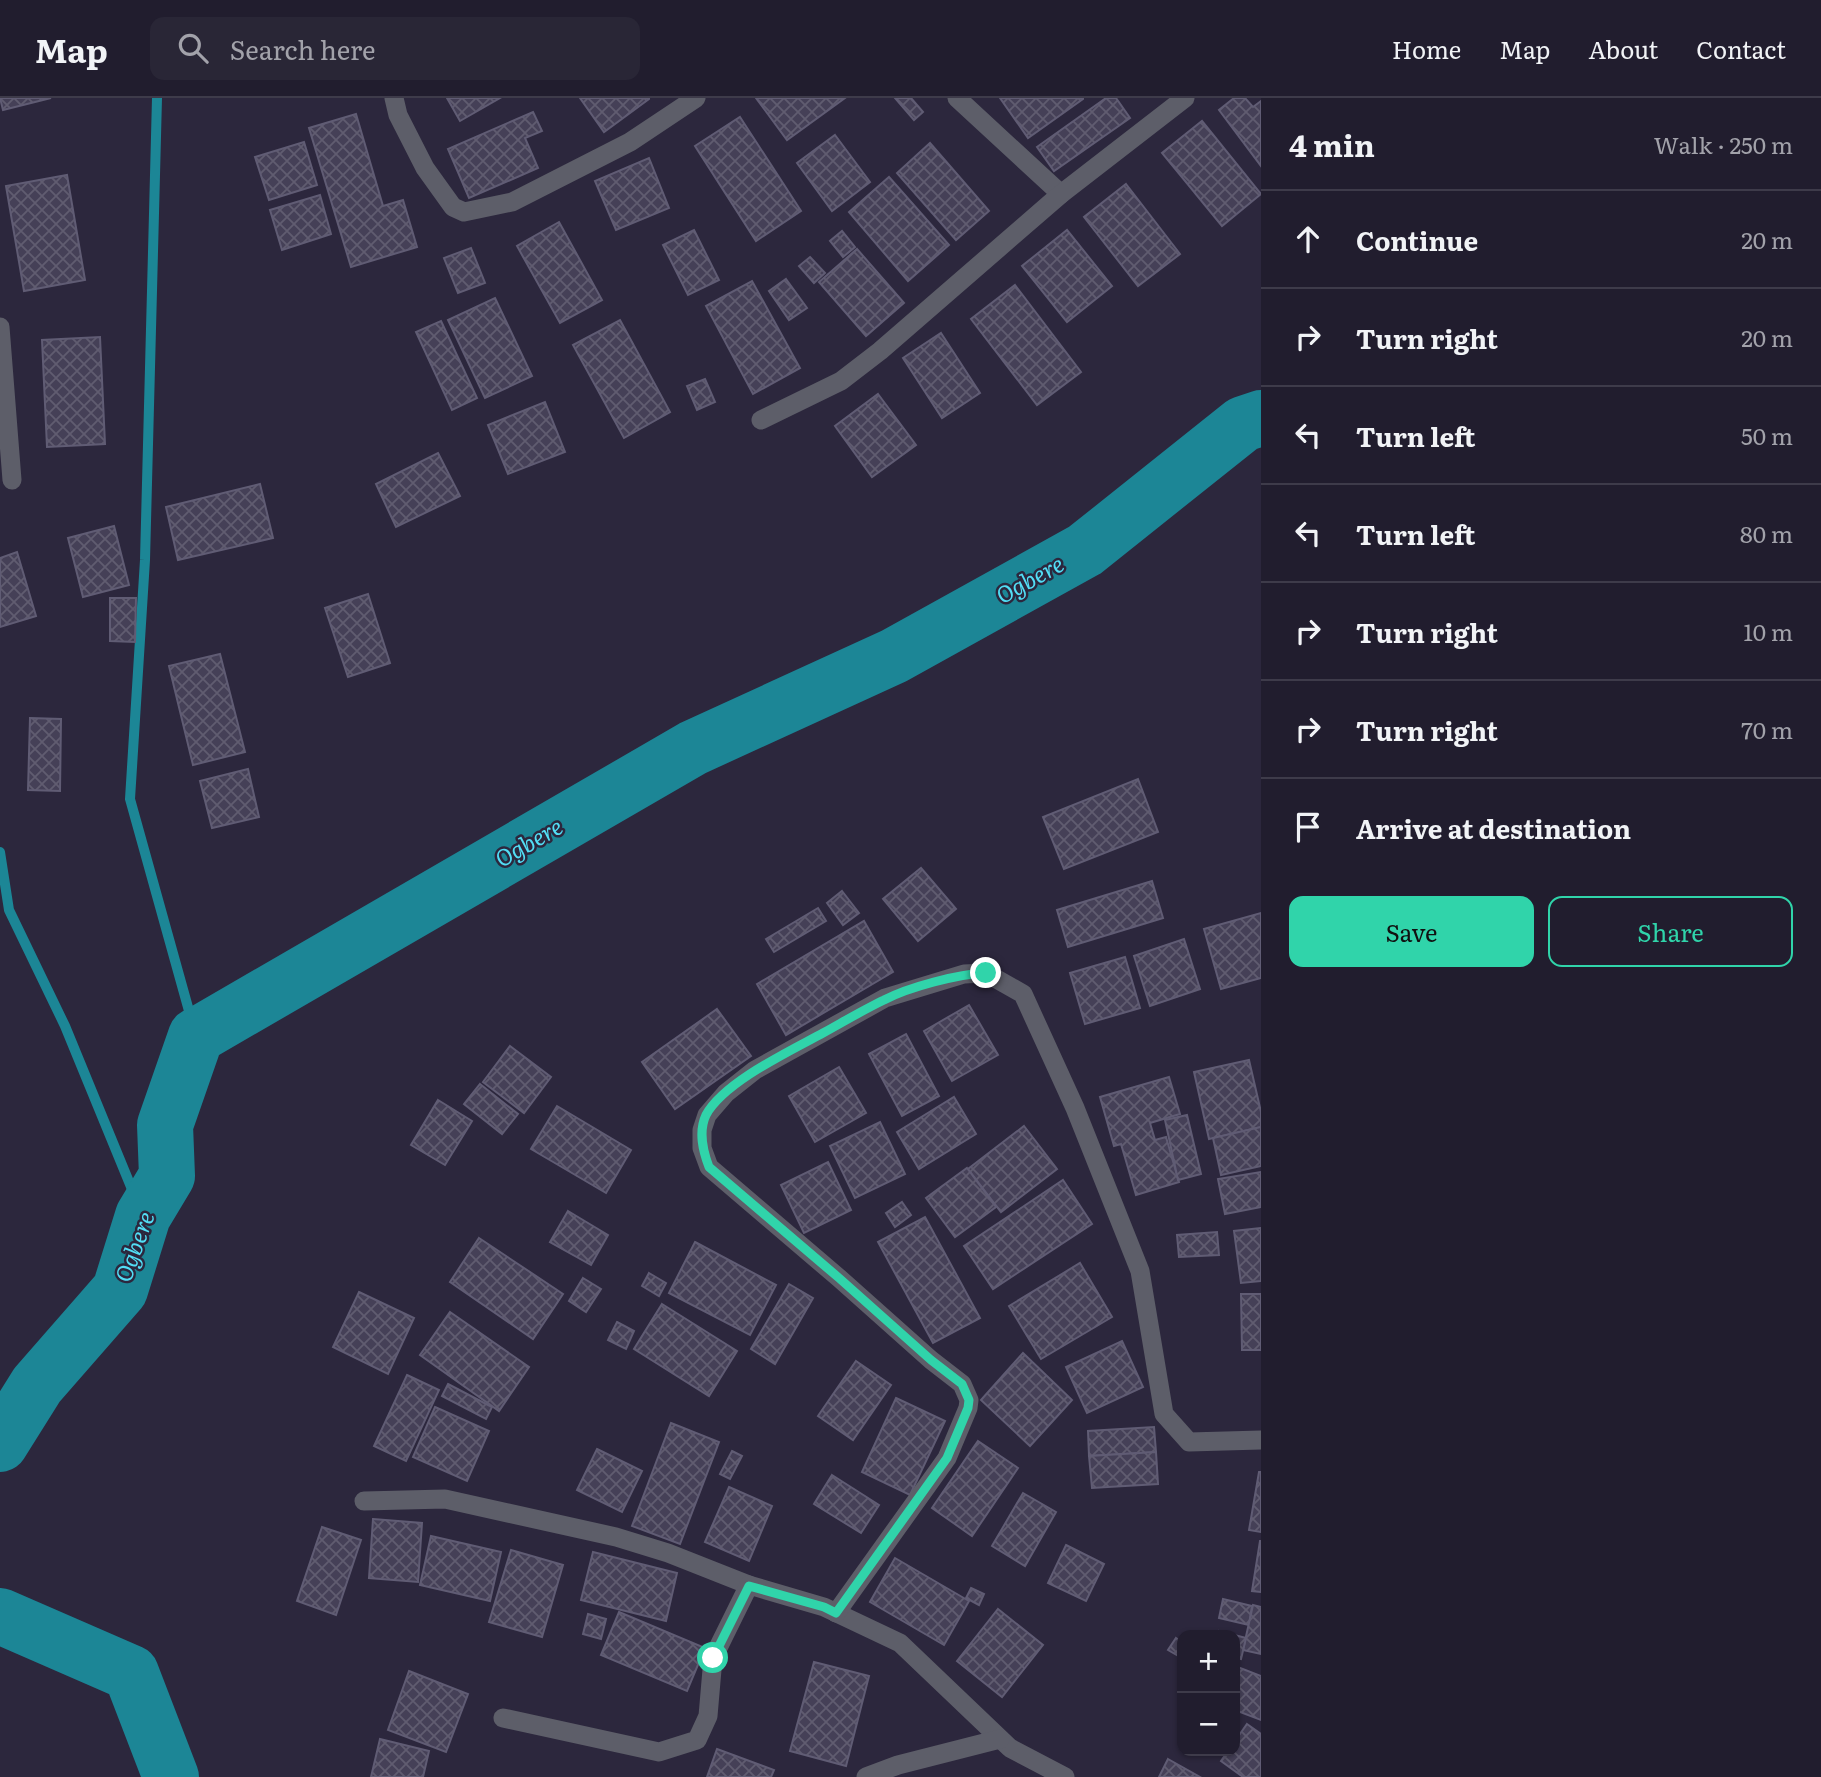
<!DOCTYPE html>
<meta charset="utf-8">
<style>
:root{--surface:#211d2e;--page:#292636;--text:#f1f3f6;--muted:#a2a2aa;--line:#3e3b4a;--accent:#30d4aa}
body{margin:0;font-family:Literata,serif;background:var(--page);color:var(--text)}
.controls{position:absolute;right:21px;bottom:21px;display:grid;overflow:hidden;border-radius:14px;box-shadow:0 2px 5px #0004}
.controls button{width:63px;height:63px;display:grid;place-items:center;padding:0;border:0;border-bottom:2px solid var(--line);background:var(--surface);color:var(--text);font:35px sans-serif}
.stop{position:absolute;width:21px;height:21px;margin:-16px;border:5px solid #30d4aa;border-radius:50%;background:#fff}
.stop.end{background:#30d4aa;border-color:#fff;box-shadow:0 2px 7px #0008}
.list{margin:0;padding:0;list-style:none}
h2{display:flex;justify-content:space-between;align-items:center;height:91px;margin:0;padding:0 28px;font-size:30px}
h2 small{font-size:23px;font-weight:400;color:var(--muted)}
.list li{display:grid;grid-template-columns:46px 1fr auto;gap:21px;align-items:center;box-sizing:border-box;height:98px;padding:0 28px;border-top:2px solid var(--line)}
.list b{display:block;font-size:26px;white-space:nowrap}
.list em{font-size:23px;font-style:normal;color:var(--muted)}
.actions{display:flex;gap:14px;padding:21px 28px}
.actions a{flex:1;padding:16px 0;border:2px solid var(--accent);border-radius:14px;text-align:center;font-size:24px;color:var(--accent)}
.actions .main{background:var(--accent);color:#111}
.icon{flex:none;width:38px;height:38px;fill:none;stroke:currentColor;stroke-width:2;stroke-linecap:round;stroke-linejoin:round}
.map{position:relative;flex:none;width:1261px;height:1679px;overflow:hidden}
header{display:flex;align-items:center;gap:42px;box-sizing:border-box;height:98px;padding:0 35px;background:var(--surface);border-bottom:2px solid var(--line)}
header strong{font-size:33px}
nav{display:flex;gap:38px;margin-inline-start:auto;font-size:24px}
.search{width:490px;height:63px;background:var(--page);display:flex;align-items:center;gap:18px;box-sizing:border-box;padding:0 24px;border-radius:14px;color:var(--muted);font-size:26px}
main{display:flex}
aside{flex:1;background:var(--surface)}
.map>svg:first-child{display:block}
</style>
<header>
<strong>Map</strong>
<div class="search"><svg class="icon" aria-label="search" viewBox="0 0 24 24"><circle cx="10" cy="10" r="6"/><path d="M15 15l6 6"/></svg>Search here</div>
<nav><a>Home</a><a>Map</a><a>About</a><a>Contact</a></nav>
</header>
<main>
<div class="map">
<svg width="1261" height="1679" viewBox="0 0 1261 1679">
<defs>
<pattern id="building-cross-hatch" width="8" height="8" patternUnits="userSpaceOnUse" patternTransform="scale(1.75)"><rect width="8" height="8" fill="#454057"/><path d="M0 0l8 8M0 8l8-8" fill="none" stroke="#605c70"/></pattern>
</defs>
<rect width="100%" height="100%" fill="#2c273d"/>
<g fill="none" stroke-linecap="round" stroke-linejoin="round">
<g stroke="#1c8696" stroke-width="10">
<path d="M157 0 145 462 130 701 196 938"/>
<path d="M0 754 9 812 65 928 143 1118"/>
</g>
<g stroke="#1c8696" stroke-width="56">
<path d="M0 1346 37 1287 120 1192 143 1118 167 1078 165 1027 196 938 693 650 894 558 1085 452 1243 326 1261 320"/>
<path d="M0 1518 131 1575 171 1679"/>
</g>
</g>
<g fill="url(#building-cross-hatch)" stroke="#605c74" stroke-width="2">
<path d="M0 0H51L3 12Z"/>
<path d="M447 0H500L460 23Z"/>
<path d="M580 0H649V1L604 34Z"/>
<path d="M756 0H845L787 42Z"/>
<path d="M895 0H911L923 14 914 22Z"/>
<path d="M1000 0H1083V1L1028 40Z"/>
<path d="M1106 0H1116L1130 20 1054 73 1037 49Z"/>
<path d="M1234 0H1245L1253 9 1261 3V68L1219 12Z"/>
<path d="M533 14 542 33 525 40 538 70 469 100 448 51Z"/>
<path d="M356 16 383 108 403 102 417 149 351 169 309 30Z"/>
<path d="M740 19 801 113 756 143 695 48Z"/>
<path d="M1202 23 1261 96 1222 128 1162 55Z"/>
<path d="M835 37 870 84 832 113 797 65Z"/>
<path d="M304 44 317 87 269 102 255 59Z"/>
<path d="M930 45 989 113 956 142 897 75Z"/>
<path d="M649 60 669 110 616 132 595 83Z"/>
<path d="M67 77 85 182 24 193 6 88Z"/>
<path d="M889 79 949 147 908 183 849 114Z"/>
<path d="M1126 86 1180 156 1138 188 1084 119Z"/>
<path d="M320 97 331 136 282 152 270 112Z"/>
<path d="M559 124 602 202 560 225 517 148Z"/>
<path d="M694 132 719 182 688 197 663 147Z"/>
<path d="M1067 132 1112 188 1067 224 1022 168Z"/>
<path d="M842 133 855 149 843 159 830 143Z"/>
<path d="M471 150 485 185 458 195 444 160Z"/>
<path d="M857 151 904 205 866 238 819 184Z"/>
<path d="M810 159 825 175 814 185 799 168Z"/>
<path d="M786 181 807 210 789 222 769 193Z"/>
<path d="M752 183 800 270 753 296 706 208Z"/>
<path d="M1015 187 1081 274 1037 307 971 221Z"/>
<path d="M495 200 532 278 485 300 448 222Z"/>
<path d="M620 222 670 314 624 340 573 247Z"/>
<path d="M441 223 477 300 452 312 416 234Z"/>
<path d="M941 235 980 295 942 320 903 260Z"/>
<path d="M100 239 105 346 47 349 42 242Z"/>
<path d="M705 281 715 304 697 312 687 288Z"/>
<path d="M878 296 916 347 872 379 835 328Z"/>
<path d="M545 304 565 354 508 376 488 327Z"/>
<path d="M438 355 460 398 396 429 376 386Z"/>
<path d="M260 386 273 440 178 462 166 409Z"/>
<path d="M114 428 129 487 83 499 68 440Z"/>
<path d="M17 454 36 518 0 529V460Z"/>
<path d="M368 496 390 565 348 579 325 510Z"/>
<path d="M110 500H136L135 544 110 543Z"/>
<path d="M220 556 245 654 193 667 169 568Z"/>
<path d="M30 620 61 621 60 693 28 692Z"/>
<path d="M248 671 259 719 212 730 200 683Z"/>
<path d="M1138 681 1158 734 1064 771 1043 719Z"/>
<path d="M921 770 956 811 918 843 883 801Z"/>
<path d="M1152 783 1163 820 1068 849 1057 812Z"/>
<path d="M842 793 859 815 843 827 827 805Z"/>
<path d="M818 810 826 823 774 854 766 841Z"/>
<path d="M1261 815V880L1221 891 1204 831Z"/>
<path d="M864 823 893 874 786 937 757 886Z"/>
<path d="M1184 841 1200 891 1150 908 1134 858Z"/>
<path d="M1125 859 1140 910 1085 926 1070 875Z"/>
<path d="M969 907 998 957 952 983 924 933Z"/>
<path d="M717 911 751 958 675 1011 642 964Z"/>
<path d="M906 936 939 998 902 1018 869 956Z"/>
<path d="M510 948 551 979 524 1015 483 984Z"/>
<path d="M1249 962 1261 1014V1029L1209 1041 1194 974Z"/>
<path d="M839 969 866 1015 815 1044 789 998Z"/>
<path d="M1169 979 1180 1016 1150 1025 1155 1042 1166 1039 1179 1084 1136 1097 1121 1046 1114 1048 1100 999Z"/>
<path d="M480 986 518 1016 502 1036 464 1006Z"/>
<path d="M954 999 976 1036 919 1071 897 1034Z"/>
<path d="M438 1002 472 1023 445 1067 411 1047Z"/>
<path d="M557 1008 631 1052 606 1095 531 1051Z"/>
<path d="M1187 1017 1201 1076 1178 1082 1165 1022Z"/>
<path d="M880 1024 905 1076 855 1100 830 1048Z"/>
<path d="M1024 1028 1057 1071 1001 1114 968 1071Z"/>
<path d="M1261 1029V1068L1221 1077 1213 1040Z"/>
<path d="M828 1064 851 1112 804 1135 781 1087Z"/>
<path d="M967 1070 996 1109 955 1139 926 1100Z"/>
<path d="M1261 1074V1109L1225 1116 1218 1081Z"/>
<path d="M1063 1082 1092 1126 993 1191 964 1148Z"/>
<path d="M902 1104 911 1117 895 1129 886 1115Z"/>
<path d="M568 1113 608 1137 591 1167 550 1144Z"/>
<path d="M925 1119 980 1220 933 1245 878 1144Z"/>
<path d="M1261 1130V1183L1241 1185 1234 1133Z"/>
<path d="M1217 1134 1219 1157 1179 1159 1177 1137Z"/>
<path d="M479 1140 563 1196 533 1241 450 1184Z"/>
<path d="M695 1144 776 1187 750 1237 669 1195Z"/>
<path d="M1080 1165 1112 1219 1041 1261 1009 1208Z"/>
<path d="M649 1175 666 1185 659 1198 642 1188Z"/>
<path d="M583 1180 601 1191 586 1214 569 1203Z"/>
<path d="M789 1186 813 1200 775 1266 751 1251Z"/>
<path d="M359 1194 414 1220 388 1276 333 1249Z"/>
<path d="M1241 1196H1261V1252H1242Z"/>
<path d="M662 1206 737 1253 709 1298 634 1251Z"/>
<path d="M450 1214 529 1269 499 1313 420 1257Z"/>
<path d="M617 1224 634 1233 626 1251 608 1242Z"/>
<path d="M1122 1243 1143 1289 1087 1315 1066 1269Z"/>
<path d="M1023 1255 1072 1302 1030 1348 981 1302Z"/>
<path d="M856 1263 891 1287 853 1342 818 1318Z"/>
<path d="M407 1277 439 1292 406 1363 374 1348Z"/>
<path d="M448 1286 492 1309 486 1321 442 1298Z"/>
<path d="M896 1300 945 1323 910 1397 862 1374Z"/>
<path d="M435 1309 489 1333 467 1383 413 1359Z"/>
<path d="M671 1325 719 1344 680 1446 632 1428Z"/>
<path d="M1154 1329 1156 1354 1089 1358 1088 1333Z"/>
<path d="M978 1343 1018 1370 972 1438 932 1410Z"/>
<path d="M597 1351 642 1373 622 1414 577 1392Z"/>
<path d="M732 1353 742 1358 730 1381 720 1376Z"/>
<path d="M1156 1354 1158 1386 1092 1390 1089 1358Z"/>
<path d="M1259 1374H1261V1434L1249 1432Z"/>
<path d="M832 1377 879 1407 861 1435 814 1406Z"/>
<path d="M729 1389 772 1408 749 1463 705 1444Z"/>
<path d="M1023 1395 1056 1414 1025 1468 992 1448Z"/>
<path d="M373 1421 422 1425 418 1484 369 1480Z"/>
<path d="M322 1429 361 1442 336 1517 297 1503Z"/>
<path d="M431 1438 501 1454 490 1503 420 1487Z"/>
<path d="M1260 1443H1261V1494L1252 1493Z"/>
<path d="M1066 1447 1104 1466 1086 1503 1048 1485Z"/>
<path d="M511 1452 563 1467 542 1539 489 1524Z"/>
<path d="M593 1454 677 1475 666 1523 581 1502Z"/>
<path d="M895 1460 969 1503 944 1547 870 1504Z"/>
<path d="M971 1490 984 1496 979 1507 966 1500Z"/>
<path d="M1223 1501 1252 1508 1249 1527 1219 1520Z"/>
<path d="M1253 1507 1261 1509V1556L1243 1552Z"/>
<path d="M998 1511 1043 1547 1002 1599 957 1563Z"/>
<path d="M619 1514 705 1550 687 1593 601 1557Z"/>
<path d="M588 1516 606 1521 601 1541 583 1536Z"/>
<path d="M1219 1533 1246 1540 1241 1561 1235 1560V1537H1218Z"/>
<path d="M1176 1540 1182 1544V1560L1168 1552Z"/>
<path d="M814 1564 869 1578 846 1668 790 1653Z"/>
<path d="M1235 1568 1261 1578V1622L1235 1612Z"/>
<path d="M409 1573 468 1596 446 1654 388 1632Z"/>
<path d="M1247 1626 1261 1636V1679H1243L1221 1663 1228 1653H1235V1643Z"/>
<path d="M380 1641 429 1653 423 1679H371Z"/>
<path d="M717 1651 774 1672 771 1679H707Z"/>
<path d="M1168 1661 1200 1679H1159Z"/>
</g>
<g fill="none" stroke-linecap="round" stroke-linejoin="round">
<g stroke="#5d5e69" stroke-width="19">
<path d="M394 0 398 17 425 70 453 109 464 114 512 104 630 44 696 0"/>
<path d="M957 0 1061 96"/>
<path d="M0 229 12 382"/>
<path d="M761 322 841 283 880 253 1061 96 1185 0"/>
<path d="M364 1403 445 1401 616 1439 668 1455 749 1487 824 1509 900 1545 1010 1650 1065 1679"/>
<path d="M836 1515 947 1360 968 1310 969 1302 962 1286 931 1262 839 1180 709 1069 702 1050V1032L707 1017 726 995 755 972 885 900 964 876 986 875 1023 896 1075 1010 1140 1173 1164 1316 1189 1344 1261 1342"/>
<path d="M503 1620 659 1654 697 1642 708 1618 713 1560 749 1487"/>
<path d="M866 1679 898 1667 1000 1641"/>
</g>
</g>
<g fill="none" stroke-linecap="round" stroke-linejoin="round">
<path stroke="#30d4aa" stroke-width="9" d="M713 1560 749 1488 824 1509 836 1515 947 1360 968 1310 969 1302 962 1286 931 1262 839 1180 709 1069C703 1053 698 1034 706 1017 724 984 790 953 823 935 843 924 863 912 884 902 909 889 958 876 986 875"/>
</g>
<g text-anchor="middle" stroke-width="5" stroke-linejoin="round" paint-order="stroke">
<g font-size="23" font-style="italic" fill="#52def5" stroke="#2c273d">
<text transform="translate(1030 482) rotate(-29)" y="8">Ogbere</text>
<text transform="translate(529 745) rotate(-30)" y="8">Ogbere</text>
<text transform="translate(135 1149) rotate(-70)" y="8">Ogbere</text>
</g>
</g>
</svg>
<div class="controls">
<button>+</button>
<button>−</button>
</div>
<div class="stop" style="left:713px;top:1560px"></div>
<div class="stop end" style="left:986px;top:875px"></div>
</div>
<aside>
<h2>4 min<small>Walk · 250 m</small></h2>
<ul class="list">
<li><svg class="icon" aria-label="ahead" viewBox="0 0 24 24"><path d="M12 20V5M6 11l6-6 6 6"/></svg><div><b>Continue</b></div><em>20 m</em></li>
<li><svg class="icon" aria-label="right" viewBox="0 0 24 24"><path d="M7 20v-9h11M14 6l5 5-5 5"/></svg><div><b>Turn right</b></div><em>20 m</em></li>
<li><svg class="icon" aria-label="left" viewBox="0 0 24 24"><path d="M17 20v-9H6M10 6l-5 5 5 5"/></svg><div><b>Turn left</b></div><em>50 m</em></li>
<li><svg class="icon" aria-label="left" viewBox="0 0 24 24"><path d="M17 20v-9H6M10 6l-5 5 5 5"/></svg><div><b>Turn left</b></div><em>80 m</em></li>
<li><svg class="icon" aria-label="right" viewBox="0 0 24 24"><path d="M7 20v-9h11M14 6l5 5-5 5"/></svg><div><b>Turn right</b></div><em>10 m</em></li>
<li><svg class="icon" aria-label="right" viewBox="0 0 24 24"><path d="M7 20v-9h11M14 6l5 5-5 5"/></svg><div><b>Turn right</b></div><em>70 m</em></li>
<li><svg class="icon" aria-label="arrive" viewBox="0 0 24 24"><path d="M6 21V4h12l-3 4 3 4H6"/></svg><div><b>Arrive at destination</b></div></li>
</ul>
<div class="actions"><a class="main">Save</a><a>Share</a></div>
</aside>
</main>
